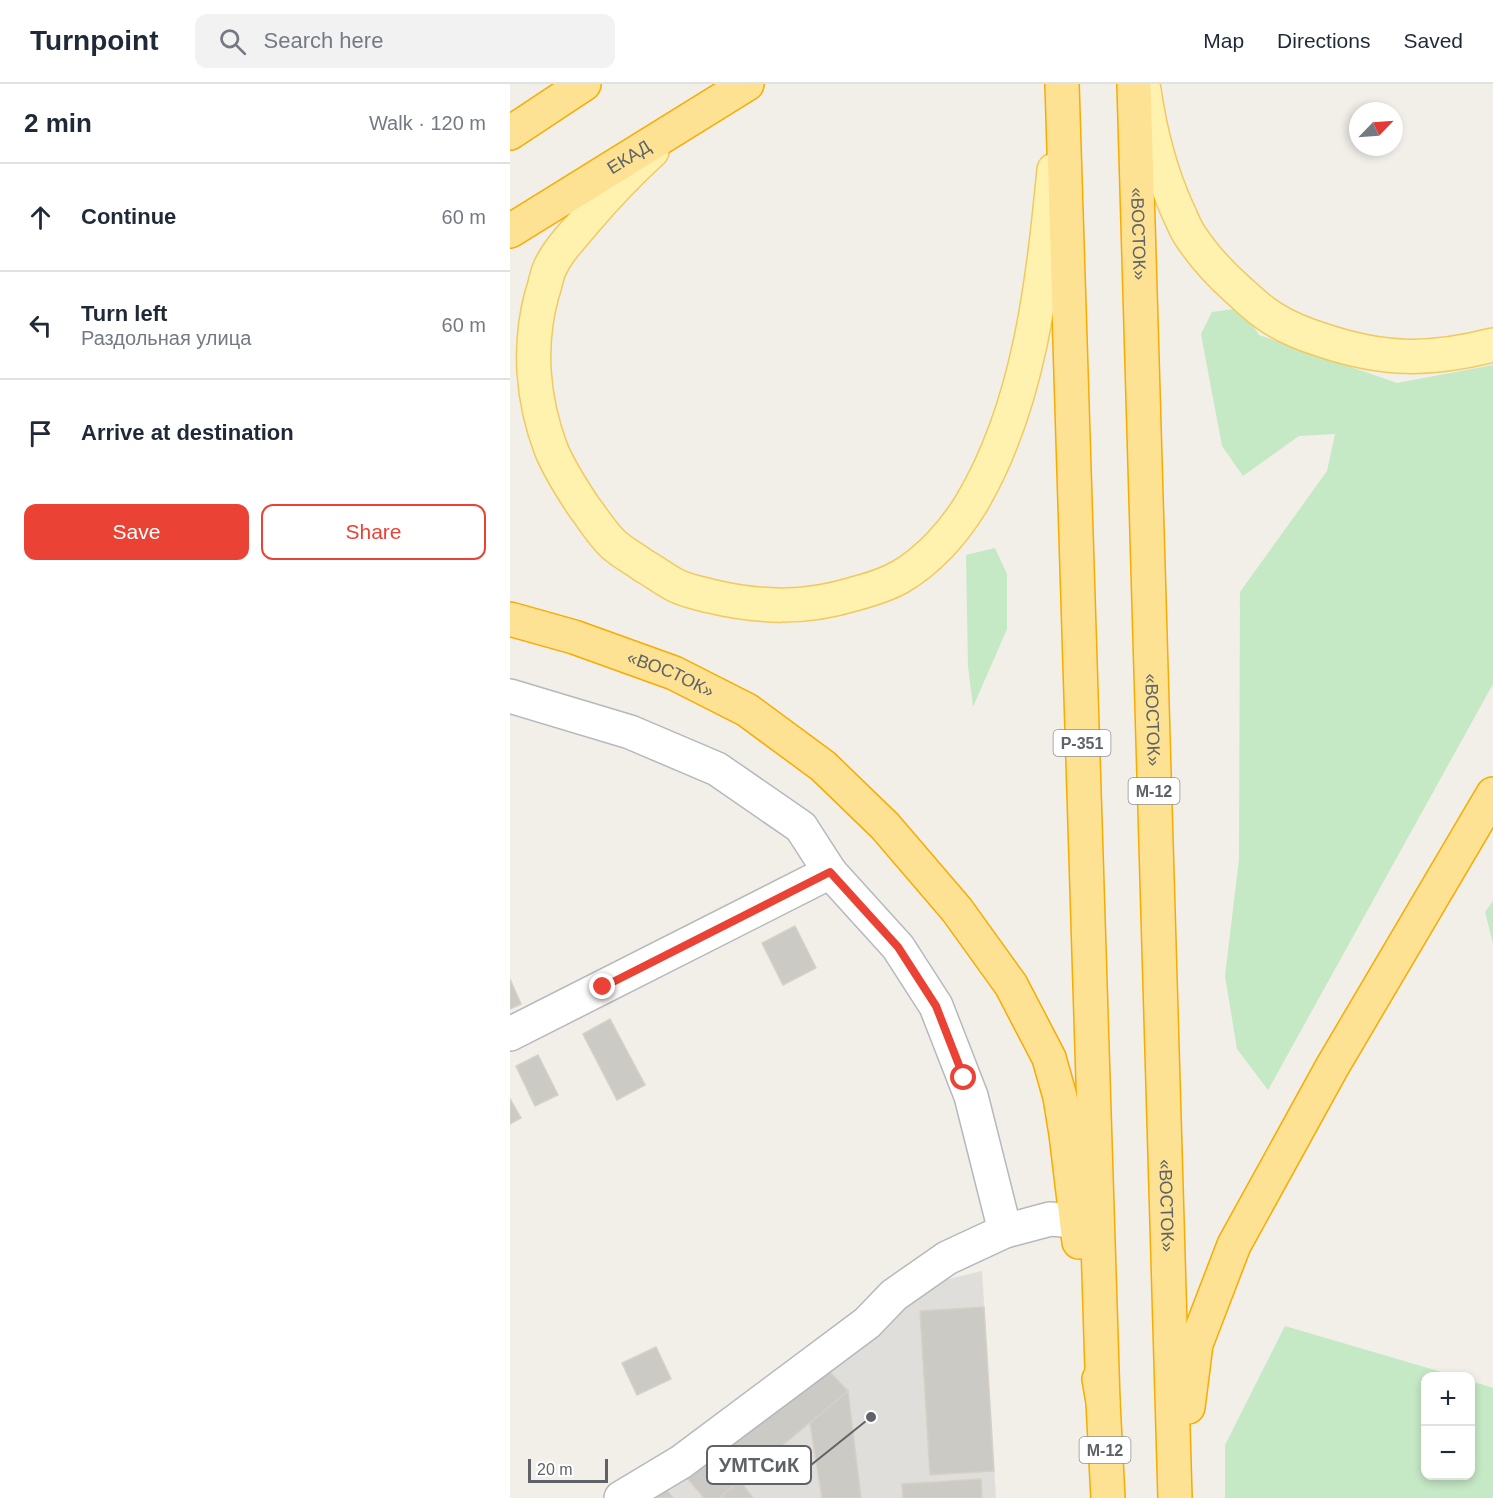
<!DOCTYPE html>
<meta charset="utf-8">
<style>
:root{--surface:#fff;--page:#f2f2f3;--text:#1f2937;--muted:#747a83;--line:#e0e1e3;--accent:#ea4335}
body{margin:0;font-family:Arial,sans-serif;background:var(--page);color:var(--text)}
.controls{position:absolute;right:18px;bottom:18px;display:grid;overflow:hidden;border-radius:12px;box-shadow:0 3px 9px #0003}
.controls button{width:54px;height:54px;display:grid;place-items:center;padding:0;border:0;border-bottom:2px solid var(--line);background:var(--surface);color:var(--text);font:30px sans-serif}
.compass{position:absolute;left:839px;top:18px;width:54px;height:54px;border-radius:50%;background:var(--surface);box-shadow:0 3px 9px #0003;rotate:65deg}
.scale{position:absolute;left:18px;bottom:15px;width:80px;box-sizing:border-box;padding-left:6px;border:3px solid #5f6368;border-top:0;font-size:16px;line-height:21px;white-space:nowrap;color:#5f6368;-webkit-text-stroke:4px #fff;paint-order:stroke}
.stop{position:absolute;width:18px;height:18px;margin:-14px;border:4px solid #ea4335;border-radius:50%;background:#fff}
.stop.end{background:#ea4335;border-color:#fff;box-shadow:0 2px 6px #0008}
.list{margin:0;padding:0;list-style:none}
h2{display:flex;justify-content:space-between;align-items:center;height:78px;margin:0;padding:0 24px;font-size:26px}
h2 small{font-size:20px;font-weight:400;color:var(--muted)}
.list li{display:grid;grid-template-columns:39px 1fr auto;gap:18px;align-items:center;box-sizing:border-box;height:108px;padding:0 24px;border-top:2px solid var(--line)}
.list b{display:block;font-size:22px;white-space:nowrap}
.list p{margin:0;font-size:20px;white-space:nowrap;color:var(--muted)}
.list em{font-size:20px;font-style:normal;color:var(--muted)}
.actions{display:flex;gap:12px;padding:18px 24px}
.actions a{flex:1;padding:14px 0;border:2px solid var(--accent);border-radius:12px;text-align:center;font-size:21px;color:var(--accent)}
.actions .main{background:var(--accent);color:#fff}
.icon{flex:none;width:33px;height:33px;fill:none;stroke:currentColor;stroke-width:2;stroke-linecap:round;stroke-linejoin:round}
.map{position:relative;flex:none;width:983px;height:1414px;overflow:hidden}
header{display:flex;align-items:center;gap:36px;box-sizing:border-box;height:84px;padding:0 30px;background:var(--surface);border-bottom:2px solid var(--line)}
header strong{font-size:28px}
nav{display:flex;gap:33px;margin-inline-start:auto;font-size:21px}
.search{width:420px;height:54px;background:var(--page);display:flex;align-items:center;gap:15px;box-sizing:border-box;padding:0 21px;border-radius:12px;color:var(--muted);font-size:22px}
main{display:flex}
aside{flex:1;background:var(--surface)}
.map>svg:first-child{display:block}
</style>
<header>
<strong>Turnpoint</strong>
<div class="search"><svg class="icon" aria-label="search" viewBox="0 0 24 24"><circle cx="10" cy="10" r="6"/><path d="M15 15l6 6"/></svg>Search here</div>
<nav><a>Map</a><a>Directions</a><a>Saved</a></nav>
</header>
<main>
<aside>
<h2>2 min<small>Walk · 120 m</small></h2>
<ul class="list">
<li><svg class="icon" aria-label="ahead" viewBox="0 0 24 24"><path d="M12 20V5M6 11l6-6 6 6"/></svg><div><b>Continue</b></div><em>60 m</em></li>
<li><svg class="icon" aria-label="left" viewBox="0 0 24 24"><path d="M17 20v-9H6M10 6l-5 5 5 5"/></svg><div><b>Turn left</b><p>Раздольная улица</p></div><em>60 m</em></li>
<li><svg class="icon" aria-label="arrive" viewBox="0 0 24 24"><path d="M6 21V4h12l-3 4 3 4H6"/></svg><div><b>Arrive at destination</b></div></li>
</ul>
<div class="actions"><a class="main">Save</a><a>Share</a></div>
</aside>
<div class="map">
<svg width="983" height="1414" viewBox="0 0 983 1414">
<rect width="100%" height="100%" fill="#f1efe8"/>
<path fill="#e0deda" d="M472 1187 486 1414H130L418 1200Z"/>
<g fill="#c5e8c5">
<path d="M731 224 749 251 887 299 983 281V600L758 1006 727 965 715 892 729 775 730 508 817 387 825 350 789 352 733 392 712 362 691 250 702 228Z"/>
<path d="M485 464 497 490V545L463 623 458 582 456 471Z"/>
<path d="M983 817V859L975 828Z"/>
<path d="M775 1242 945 1292H916V1392H960L961 1297 983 1304V1414H715V1361Z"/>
</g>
<g fill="#cccac5" stroke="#d6d1c6" stroke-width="1.5">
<path d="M285 842 306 884 273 901 252 859Z"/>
<path d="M0 895 11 920 0 925Z"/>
<path d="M100 935 135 1001 107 1016 73 950Z"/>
<path d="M28 971 48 1011 25 1022 6 982Z"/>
<path d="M0 1015 11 1034 0 1040Z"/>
<path d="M474 1223 484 1387 420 1391 410 1227Z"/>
<path d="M146 1263 161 1295 127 1311 112 1279Z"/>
<path d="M311 1279 338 1307 209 1414H194L171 1387Z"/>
<path d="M338 1307 351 1414H312L300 1339Z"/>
<path d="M471 1395 472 1414H393L392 1400Z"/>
<path d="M230 1397 243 1414H209Z"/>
<path d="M157 1406 163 1414H146Z"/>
</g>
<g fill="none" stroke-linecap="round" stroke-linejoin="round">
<g stroke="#b5b8bc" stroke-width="36">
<g id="minor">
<path d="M0 612 120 648 207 685 291 743 320 788 388 863 426 922 461 1012 495 1147"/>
<path d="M0 950 320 788"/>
<path d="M111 1414 171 1378 357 1239 384 1211 437 1174 495 1147 540 1135 566 1137"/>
</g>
</g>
<g stroke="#f2c960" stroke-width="36">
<g id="major">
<path d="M634 6C640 48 650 87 667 125 671 133 674 142 679 150 692 170 709 189 727 205 736 213 745 222 755 229 771 241 793 250 812 256 874 277 920 277 983 261"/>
<path d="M142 67C118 89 96 112 75 137 62 153 47 167 39 186 36 194 35 202 32 210 18 261 22 315 41 365 49 385 62 405 74 423 84 436 92 450 104 461 113 469 125 475 134 482 145 488 155 496 165 501 176 507 189 509 200 512 250 524 295 525 344 510 359 506 376 501 390 493 419 476 444 448 461 420 520 321 533 198 544 86"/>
</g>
</g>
<g stroke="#f9ab00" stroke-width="36">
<g id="highway">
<path d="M552 0 593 1318"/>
<path id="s1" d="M624 0 665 1414"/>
<path d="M0 49 74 0"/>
<path id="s2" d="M0 147 237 0"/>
<path id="s3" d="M0 535 64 553 164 589 237 626 313 682 375 742 447 826 501 901 539 974 550 1013 556 1050 569 1158"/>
<path d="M589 1295 593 1318 598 1414"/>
<path d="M678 1323 686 1260 724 1161 822 983 983 710"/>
</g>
</g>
<use href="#minor" stroke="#fff" stroke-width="33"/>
<use href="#major" stroke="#fff2af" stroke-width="33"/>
<use href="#highway" stroke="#fde293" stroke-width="33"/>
</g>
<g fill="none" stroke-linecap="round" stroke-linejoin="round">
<path stroke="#ea4335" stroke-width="8" d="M93 903 320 788 388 863 426 922 454 994"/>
</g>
<g text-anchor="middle" stroke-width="6" stroke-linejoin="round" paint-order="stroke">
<g fill="#fff" stroke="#8f9295" stroke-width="1.5">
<rect x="543.5" y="646" width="57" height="26" rx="4.5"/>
<rect x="618.5" y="694" width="51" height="26" rx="4.5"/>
<rect x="569.5" y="1353" width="51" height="26" rx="4.5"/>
</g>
<g font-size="16" font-weight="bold" fill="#5f6368">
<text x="572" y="665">Р-351</text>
<text x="644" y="713">М-12</text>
<text x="595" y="1372">М-12</text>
</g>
<g font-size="18" fill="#5f6368" stroke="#fff">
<text dy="6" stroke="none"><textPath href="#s2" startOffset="140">ЕКАД</textPath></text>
<text dy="6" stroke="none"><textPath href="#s1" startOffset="150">«ВОСТОК»</textPath></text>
<text dy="6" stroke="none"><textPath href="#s3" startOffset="170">«ВОСТОК»</textPath></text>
<text dy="6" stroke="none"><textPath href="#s1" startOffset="636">«ВОСТОК»</textPath></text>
<text dy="6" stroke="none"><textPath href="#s1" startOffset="1122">«ВОСТОК»</textPath></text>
</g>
</g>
<path fill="none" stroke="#5f6368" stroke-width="2" d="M361 1333L301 1381"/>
<circle fill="#5f6368" stroke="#fff" stroke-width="2" cx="361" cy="1333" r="6"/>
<rect fill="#fff" stroke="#5f6368" stroke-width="2" x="197" y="1362" width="104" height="38" rx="6"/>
<g font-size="20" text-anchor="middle" font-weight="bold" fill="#5f6368">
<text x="249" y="1388">УМТСиК</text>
</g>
</svg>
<div class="controls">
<button>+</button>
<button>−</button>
</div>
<svg class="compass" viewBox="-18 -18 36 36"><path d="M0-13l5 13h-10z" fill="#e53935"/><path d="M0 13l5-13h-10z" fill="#747a83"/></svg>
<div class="scale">20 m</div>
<div class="stop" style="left:454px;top:994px"></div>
<div class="stop end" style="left:93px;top:903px"></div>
</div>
</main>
